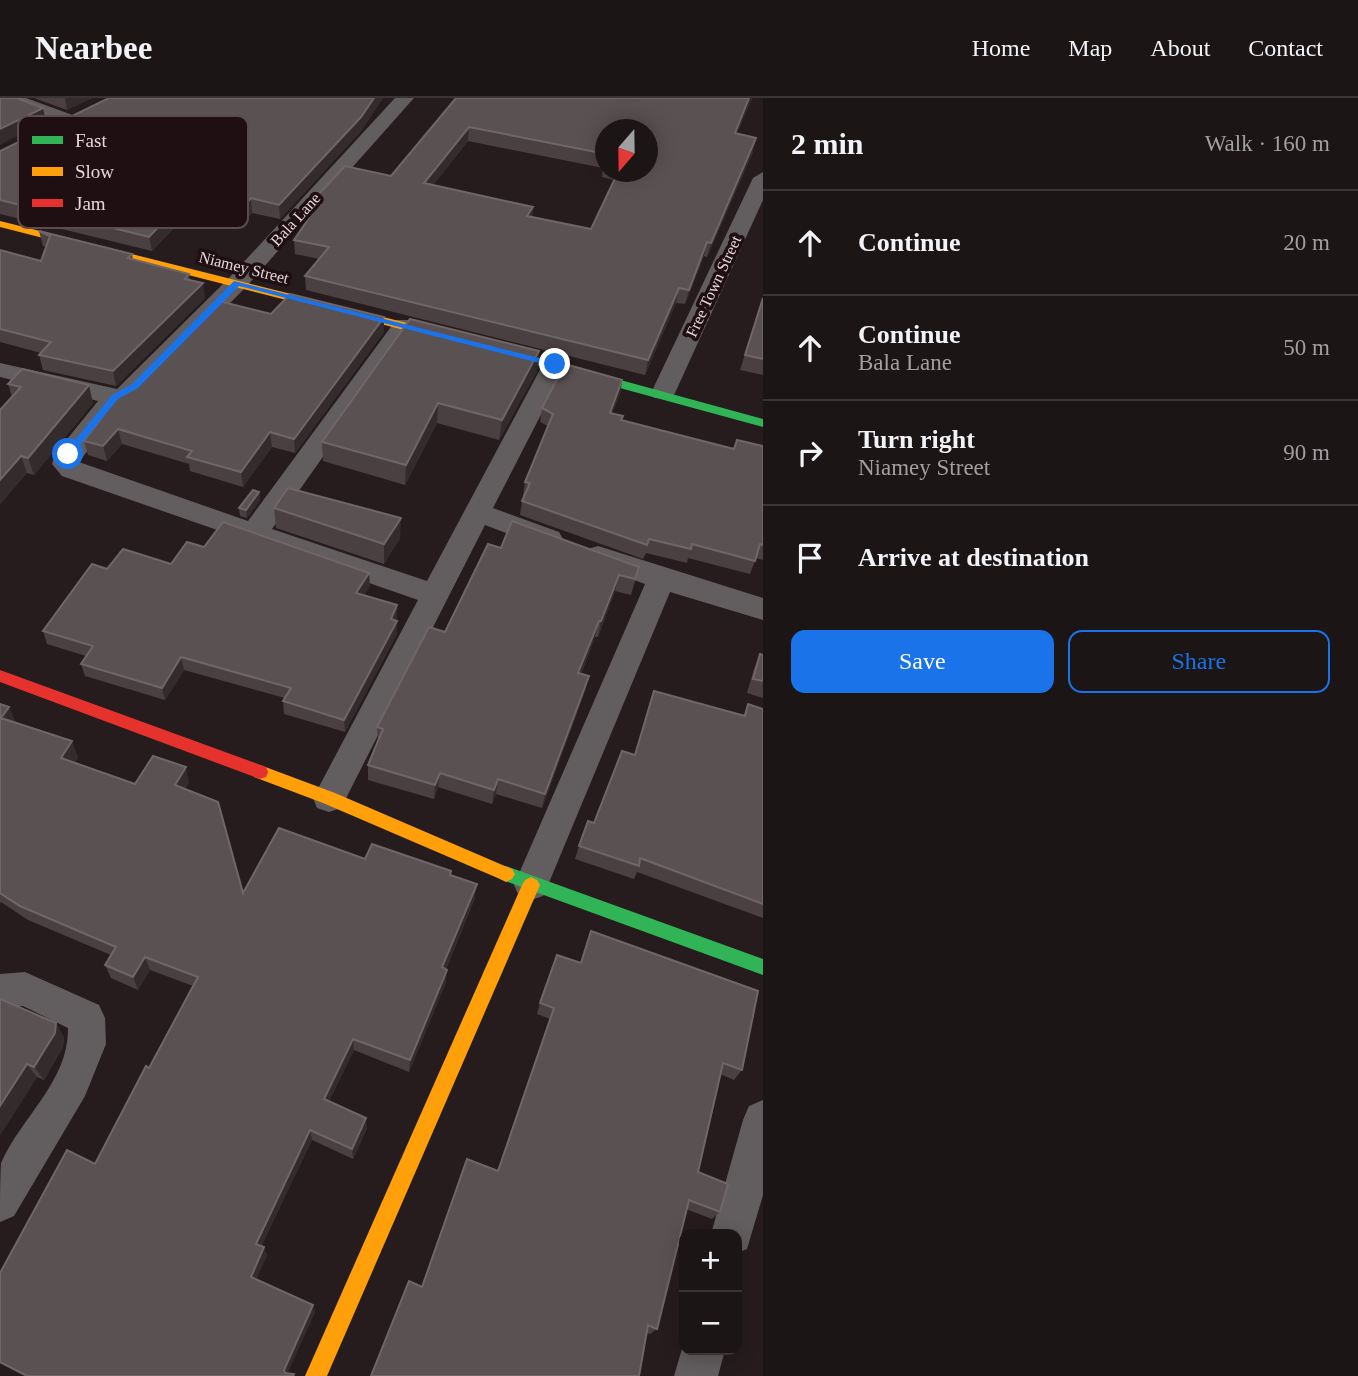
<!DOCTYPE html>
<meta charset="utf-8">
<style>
:root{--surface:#1c1516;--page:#251e1f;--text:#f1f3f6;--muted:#a09fa1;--line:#3a3435;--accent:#1a73e8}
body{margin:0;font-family:"Times New Roman",serif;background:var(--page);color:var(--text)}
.controls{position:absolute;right:21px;bottom:21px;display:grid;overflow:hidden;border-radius:14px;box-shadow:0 4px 18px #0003}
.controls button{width:63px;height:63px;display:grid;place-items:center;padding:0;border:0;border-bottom:2px solid var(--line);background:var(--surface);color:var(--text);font:35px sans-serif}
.compass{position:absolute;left:595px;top:21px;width:63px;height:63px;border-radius:50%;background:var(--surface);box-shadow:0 4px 18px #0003;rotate:200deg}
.stop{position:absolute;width:21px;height:21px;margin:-16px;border:5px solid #1a73e8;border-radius:50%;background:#fff}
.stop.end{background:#1a73e8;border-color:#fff;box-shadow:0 2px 7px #0008}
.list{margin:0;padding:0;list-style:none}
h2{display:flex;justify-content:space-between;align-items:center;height:91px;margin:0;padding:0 28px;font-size:30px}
h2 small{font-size:23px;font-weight:400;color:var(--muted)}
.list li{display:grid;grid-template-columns:46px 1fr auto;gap:21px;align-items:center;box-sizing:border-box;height:105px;padding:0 28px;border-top:2px solid var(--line)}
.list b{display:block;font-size:26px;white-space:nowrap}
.list p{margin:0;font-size:23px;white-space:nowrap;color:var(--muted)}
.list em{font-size:23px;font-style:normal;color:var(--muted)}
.actions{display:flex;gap:14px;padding:21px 28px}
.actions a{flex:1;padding:16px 0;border:2px solid var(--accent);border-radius:14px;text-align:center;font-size:24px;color:var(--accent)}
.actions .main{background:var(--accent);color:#fff}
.icon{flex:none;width:38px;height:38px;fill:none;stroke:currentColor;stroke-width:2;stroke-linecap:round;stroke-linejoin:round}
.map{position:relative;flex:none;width:763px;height:1278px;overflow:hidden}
header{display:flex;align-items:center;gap:42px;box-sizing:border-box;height:98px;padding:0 35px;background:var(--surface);border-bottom:2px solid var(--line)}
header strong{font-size:33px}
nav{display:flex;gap:38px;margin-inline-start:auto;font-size:24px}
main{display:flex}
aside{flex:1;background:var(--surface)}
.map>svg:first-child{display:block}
</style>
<header>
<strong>Nearbee</strong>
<nav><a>Home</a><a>Map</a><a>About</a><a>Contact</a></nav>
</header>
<main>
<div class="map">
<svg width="763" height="1278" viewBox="0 0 763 1278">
<rect width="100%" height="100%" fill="#261c1e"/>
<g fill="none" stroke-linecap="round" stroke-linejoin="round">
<g fill="#625d5f" fill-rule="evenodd">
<path d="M0 0H26L78 19 81 23 71 29 64 27 2 4Z"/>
<path d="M395 0H414L245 190 135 301 124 305 79 364 248 423 396 222H412L416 227 272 431 427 483 543 266 547 261H563L567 266 493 410 559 434 563 441 559 448 549 451 485 427 341 710 329 714 317 710 313 700 418 502 62 378 52 366 55 356 98 303 0 279V265L117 291 229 180Z"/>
<path d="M763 74V102L675 295 672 300H654L651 295 753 80Z"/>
<path d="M598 448 763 500V522L670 494 548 787 543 798 531 802 519 798 514 787 645 486 588 465 584 458 588 451Z"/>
<path d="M25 874 99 907 105 920 106 946 85 998 14 1118 0 1124C0 1108 0 1080 1 1065 21 1019 69 983 68 930L23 908 0 910V876Z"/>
<path d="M763 1002V1097L747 1151 737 1155V1136H711L743 1022 749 1008Z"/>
<path d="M684 1244V1252H725L718 1278H674Z"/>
</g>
<g fill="#30b455" fill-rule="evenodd">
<path d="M463 239 763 321V329L459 246 457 243Z"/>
<path d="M506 768 763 861V877L500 781 497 776 500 771Z"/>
</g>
<g fill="#ff9f0a" fill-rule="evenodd">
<path d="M0 123 467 240 469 243 463 247 0 129Z"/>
<path d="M260 667 335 695 512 771 515 776 512 781 506 784 500 781 323 705 254 679 252 674 254 669Z"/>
<path d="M531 779 537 782 540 787 327 1278H305L522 787 525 782Z"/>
</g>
<path fill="#e5322d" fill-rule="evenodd" d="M0 572 266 669 268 674 266 679 260 681 0 584Z"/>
</g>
<g fill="#4a4042" fill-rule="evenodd">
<path d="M34 0H92L67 12Z"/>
<path d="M109 0H383L361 33 280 121 252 115 240 128 187 116 152 153 0 116V53Z"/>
<path d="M456 0H752L737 35 753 54 707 159 704 158 685 206 676 205 645 277 306 192 305 178 319 161 295 156 294 142 305 125 304 112 391 78ZM606 32 648 74H606ZM468 43 603 70 602 79 614 82 591 131 532 119 533 109 433 87Z"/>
<path d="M39 133 132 156 133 162 189 176 190 182 205 200 116 288 43 272 39 257 41 255 0 244V152L41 163 46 149 43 148Z"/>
<path d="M763 200V277L740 272Z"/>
<path d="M271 216 384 234 295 355 272 349 243 389 190 373 189 366 122 346 107 363 88 357 84 343 134 288Z"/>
<path d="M539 253 537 273 499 342 437 325 405 387 323 363 322 344Z"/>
<path d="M622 282 620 296 612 315 622 323 734 351 763 348V462L756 460 750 476 688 460 687 465 646 455 643 461 520 417 522 403 524 398H523L525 384 548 328 540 324 542 310Z"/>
<path d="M8 286 93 305 34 377 27 375 0 406V312L12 299Z"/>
<path d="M259 394 260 402 247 420 240 418 239 410Z"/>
<path d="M274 410 400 440 384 466 276 430Z"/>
<path d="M204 449 370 488 364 497 397 520 396 522 397 536 345 634 284 616 283 603 285 600 184 572 165 602 85 578 81 566 86 558 47 546 43 533 107 471 171 466Z"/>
<path d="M501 450 639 469 631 497 615 493 598 539H595L581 576 589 578 585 593 542 710 496 696 492 706 438 689 434 701 368 682V667L378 644 377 629 445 534Z"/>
<path d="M760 556 763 557V600L747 595 754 571Z"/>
<path d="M0 606 16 625 78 659 75 664 135 686 189 684 185 691 243 795 365 761 451 777 475 800 446 871V884L409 974 354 952 329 1003 367 1030 353 1061 312 1042 261 1148 267 1157 256 1181 315 1214 287 1275 294 1276 295 1278H27L95 1066 149 970 193 888 150 872 138 892 111 880 105 867 111 857 28 822 1 804 0 805Z"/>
<path d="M748 606 763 611V820L637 774 634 781 575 761 579 748 634 657 743 618Z"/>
<path d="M0 901 56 925 64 940 63 949 44 982 37 979 0 1037Z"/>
<path d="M540 905 742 972 734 982 720 976 698 1074 720 1114 712 1121 686 1111 657 1231 650 1236 422 1189 498 1073 550 921 537 916Z"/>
</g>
<g fill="#342b2d">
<path d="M65 0H92L67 12Z"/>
<path d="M374 0H383L361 33 280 121 279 107Z"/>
<path d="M749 0H752L731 49 735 35Z"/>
<path d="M43 10 46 23 0 47V31Z"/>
<path d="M469 29 468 43 424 99V85Z"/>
<path d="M756 40 753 54 707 159 711 145Z"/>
<path d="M251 100 252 115 240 128 239 114Z"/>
<path d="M185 101 187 116 152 153 149 139Z"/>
<path d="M533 109 532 123 527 118Z"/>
<path d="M707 144 704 158 685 206 689 192Z"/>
<path d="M203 185 205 200 116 288 113 273Z"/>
<path d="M679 190 676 205 645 277 648 262Z"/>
<path d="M384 219V234L295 355 294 341Z"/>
<path d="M539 253 537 273 499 342 502 322Z"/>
<path d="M622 282 620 296 607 329 610 315Z"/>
<path d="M89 287 93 305 34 377 28 360Z"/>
<path d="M438 305 437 325 405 387 406 367Z"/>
<path d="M118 331 122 346 107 363 103 348Z"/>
<path d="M270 334 272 349 243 389 241 374Z"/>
<path d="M21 358 27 375 0 406V382Z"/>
<path d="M259 394 260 402 247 420 246 412Z"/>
<path d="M401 420 400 440 384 466V446Z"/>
<path d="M369 475 370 488 357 508 356 495Z"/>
<path d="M619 477 615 493 598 539 601 523Z"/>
<path d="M397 507V520L390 534 391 521Z"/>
<path d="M397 523V536L345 634 344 622Z"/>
<path d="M599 523 595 539 575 590 578 575Z"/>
<path d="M181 559 184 572 165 602 162 590Z"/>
<path d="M589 578 585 593 542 710 545 696Z"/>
<path d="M9 609 16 624 1 620Z"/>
<path d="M72 643 78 659 67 675 61 660Z"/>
<path d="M186 669 189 684 179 702 175 687Z"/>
<path d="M440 675 438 689 434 701 435 687Z"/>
<path d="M498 681 496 696 492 706 494 692Z"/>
<path d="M477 786 475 800 441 882 442 869Z"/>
<path d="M145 859 150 872 138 892 133 879Z"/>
<path d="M447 872 446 884 409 974 410 962Z"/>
<path d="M56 925 64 940 63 949 44 982 34 969Z"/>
<path d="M353 941 354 952 325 1012 324 1001Z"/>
<path d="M27 966 37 979 0 1037V1008Z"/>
<path d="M366 1020 367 1030 353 1061 352 1051Z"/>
<path d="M310 1032 312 1042 259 1154 256 1146Z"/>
<path d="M264 1149 267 1157 254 1186 251 1179Z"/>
<path d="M313 1207 315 1214 287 1277 284 1272Z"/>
</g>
<g fill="#5a5153" stroke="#706668" stroke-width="2" fill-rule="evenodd">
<path d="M0 0H17L43 10 0 31Z"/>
<path d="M109 0H374L361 19 279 107 251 100 239 114 185 101 149 139 0 102V53Z"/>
<path d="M456 0H749L735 35 756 40 711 145 707 144 689 192 679 190 648 262 305 178 329 149 294 142 313 114 304 112 345 68 391 78ZM469 29 606 56V32H648V74H618L591 131 527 118 533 109 424 85Z"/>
<path d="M39 133 132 156 128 160 189 176 185 181 203 185 113 273 39 257 51 244 0 231V152L41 163 50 138Z"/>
<path d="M290 196 384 219 294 341 270 334 241 374 187 359 192 353 118 331 103 348 84 343 122 293 134 288 219 203 271 216Z"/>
<path d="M763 200V261L745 257Z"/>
<path d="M410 221 539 253 502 322 438 305 406 367 322 344Z"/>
<path d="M565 266 622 282 610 315 623 318 621 322 734 351 737 342 763 348V447L760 446 755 463 692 446 691 451 649 441 647 447 522 403 530 385 525 384 553 316 542 310Z"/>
<path d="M22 271 89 287 28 360 21 358 0 382V312L21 289 8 286Z"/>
<path d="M288 390 401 420 384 446 274 410Z"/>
<path d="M253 392 259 394 246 412 239 410Z"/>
<path d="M512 423 639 469 635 481 619 477 601 523H599L578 575 589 578 545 696 498 681 494 692 440 675 435 687 368 667 383 631 377 629 429 529 445 534 488 446 501 450Z"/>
<path d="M223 424 369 475 356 495 397 507 391 521 397 523 344 622 283 603 291 590 181 559 162 590 81 566 93 548 43 533 92 466 107 471 123 451 171 466 187 444 204 449Z"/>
<path d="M760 556 763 557V583L753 581Z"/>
<path d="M654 593 745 618 748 606 763 611V806L640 760 639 768 579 748 588 723 594 725 622 653 635 657Z"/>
<path d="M0 606 9 609 1 620 72 643 61 660 135 686 153 658 186 669 175 687 218 704 243 795 279 730 365 761 372 746 451 773 450 777 477 786 442 869 447 872 410 962 353 941 324 1001 366 1020 352 1051 310 1032 256 1146 264 1149 251 1179 313 1207 284 1272 285 1275 294 1276 293 1278H27L0 1264V1175L67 1052 95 1066 146 968 149 970 198 879 145 859 133 879 105 867 116 849 20 808 0 795Z"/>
<path d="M591 833 758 893 742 972 723 965 698 1074 728 1086 720 1114 689 1102 657 1231 648 1227 639 1278H371L409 1183 422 1189 467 1061 498 1073 554 910 540 905 557 857 581 865Z"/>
<path d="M0 901 56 925 55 935 34 969 27 966 0 1008Z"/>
</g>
<path fill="#1a73e8" d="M234 183 555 264 560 266 555 269 239 188 138 290 118 301 71 358H65V354L112 297 132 286Z"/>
<g text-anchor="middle" stroke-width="7" stroke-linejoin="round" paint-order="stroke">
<g font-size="16" fill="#e4d7d9" stroke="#200f12">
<text transform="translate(295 121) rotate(-48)" y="6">Bala Lane</text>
<text transform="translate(244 169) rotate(14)" y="6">Niamey Street</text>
<text transform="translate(713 188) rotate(-65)" y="6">Free Town Street</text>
</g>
</g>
<rect x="18" y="18" width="230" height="112" rx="10" fill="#200f12" stroke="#5b4b4e" stroke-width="2"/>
<rect x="32" y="38" width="31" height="8" fill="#30b455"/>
<rect x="32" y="69" width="31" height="9" fill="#ff9f0a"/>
<rect x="32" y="101" width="31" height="8" fill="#e5322d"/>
<g font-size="19" fill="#e4d7d9">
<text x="75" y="49">Fast</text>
<text x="75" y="80">Slow</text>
<text x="75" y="112">Jam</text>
</g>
</svg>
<div class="controls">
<button>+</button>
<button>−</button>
</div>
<svg class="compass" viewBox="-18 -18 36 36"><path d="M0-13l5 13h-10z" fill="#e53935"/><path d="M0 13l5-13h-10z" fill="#a09fa1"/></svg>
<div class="stop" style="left:68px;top:356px"></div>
<div class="stop end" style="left:555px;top:266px"></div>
</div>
<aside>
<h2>2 min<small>Walk · 160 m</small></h2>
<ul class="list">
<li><svg class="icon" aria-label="ahead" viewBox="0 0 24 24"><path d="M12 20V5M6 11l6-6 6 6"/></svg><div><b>Continue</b></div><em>20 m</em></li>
<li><svg class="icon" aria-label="ahead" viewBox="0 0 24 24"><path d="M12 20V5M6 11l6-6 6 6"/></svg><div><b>Continue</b><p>Bala Lane</p></div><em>50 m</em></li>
<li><svg class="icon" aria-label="right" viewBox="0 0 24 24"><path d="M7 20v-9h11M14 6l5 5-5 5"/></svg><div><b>Turn right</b><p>Niamey Street</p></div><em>90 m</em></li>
<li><svg class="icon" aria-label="arrive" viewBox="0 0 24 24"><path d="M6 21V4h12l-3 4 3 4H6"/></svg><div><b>Arrive at destination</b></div></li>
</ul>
<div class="actions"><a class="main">Save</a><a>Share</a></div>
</aside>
</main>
